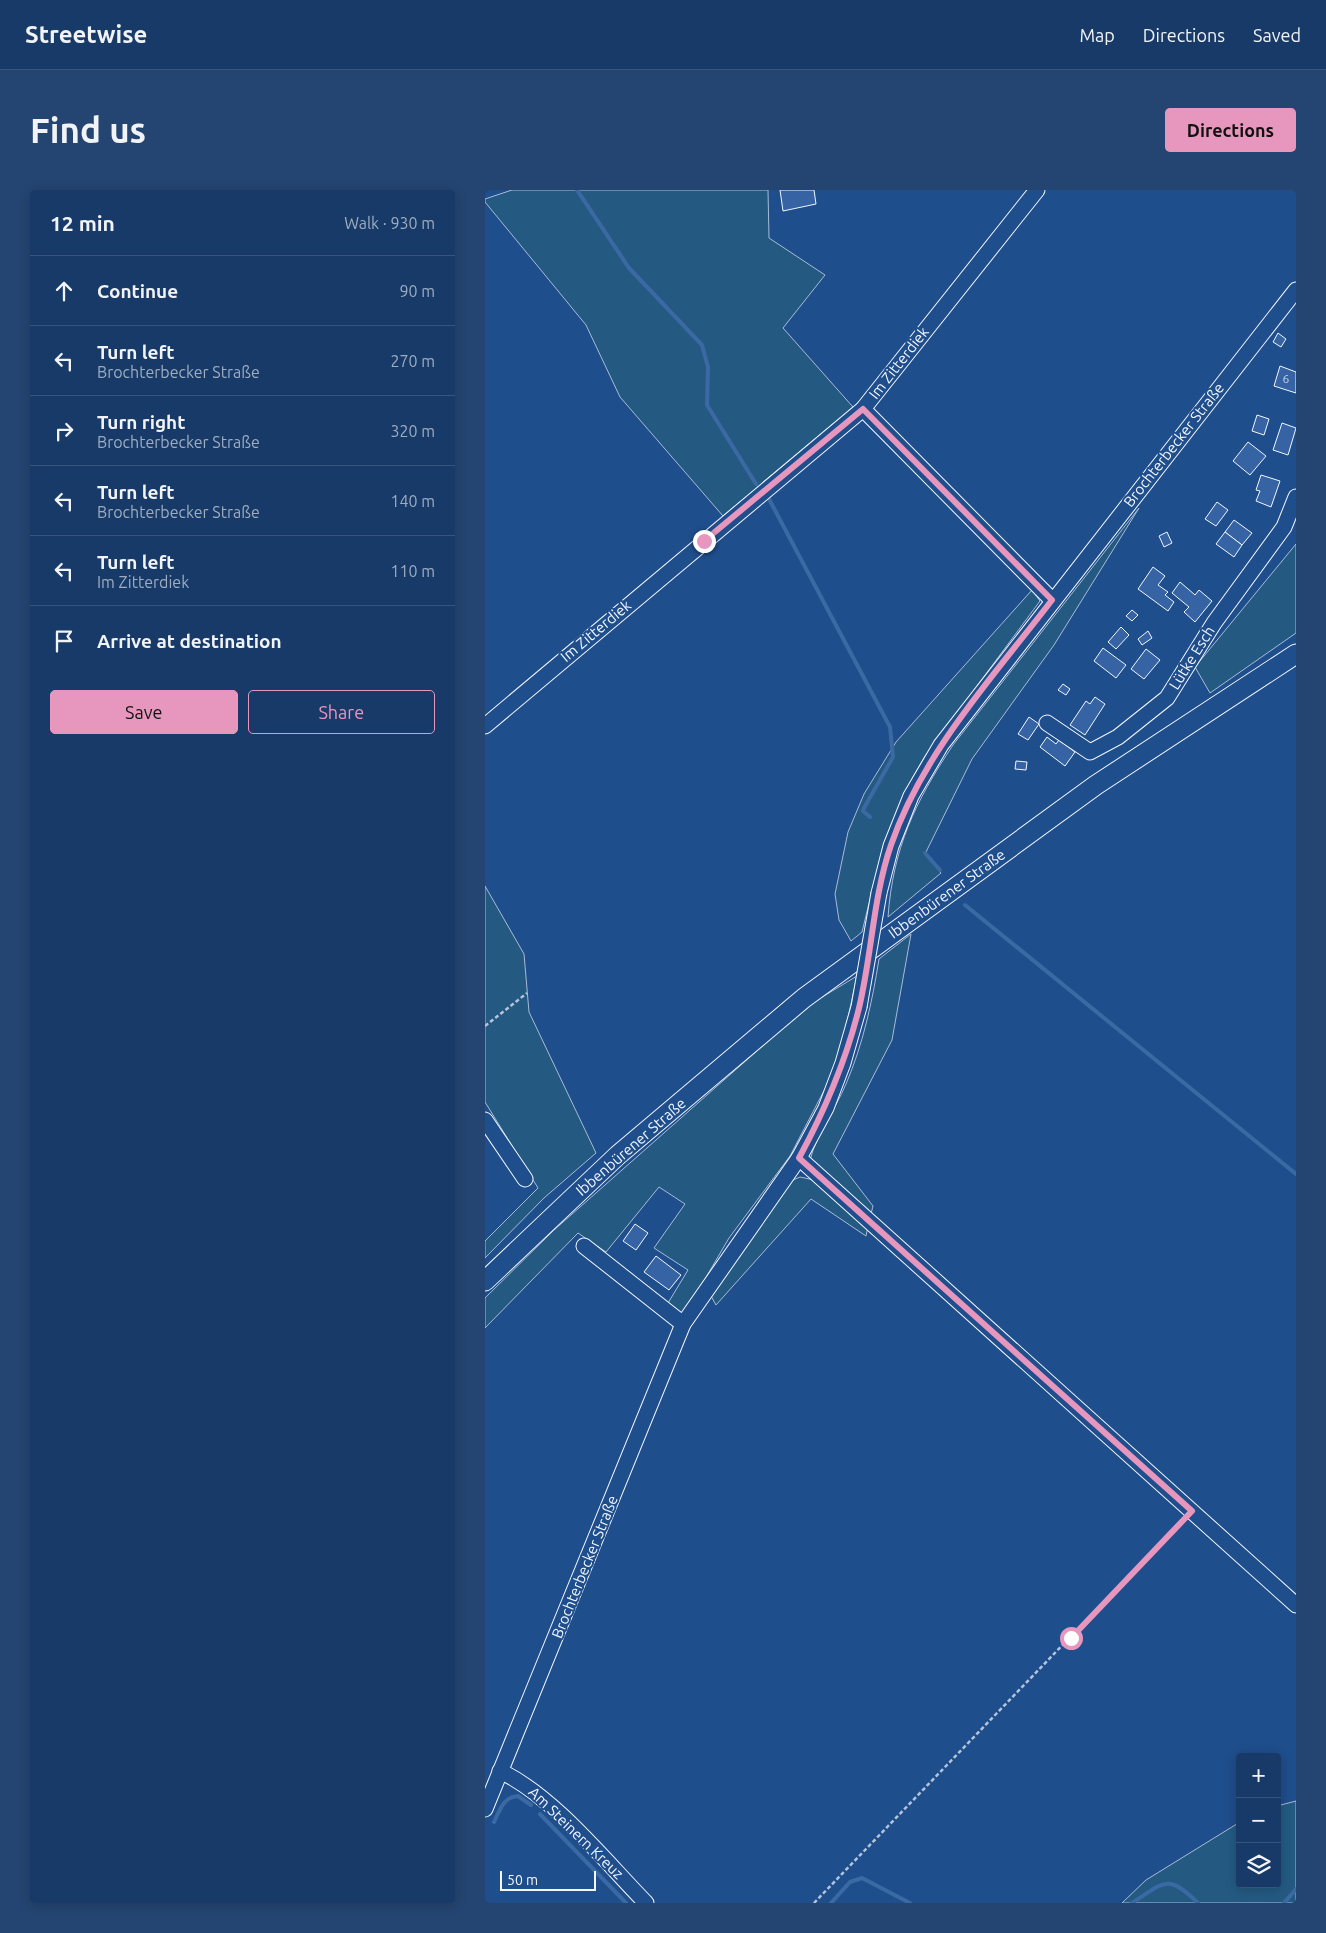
<!DOCTYPE html>
<meta charset="utf-8">
<style>
:root{--surface:#173a69;--page:#244571;--text:#f1f3f6;--muted:#9eadc0;--line:#36547d;--accent:#e797bd}
body{margin:0;font-family:Ubuntu,sans-serif;background:var(--page);color:var(--text)}
.controls{position:absolute;right:15px;bottom:15px;display:grid;overflow:hidden;border-radius:5px;box-shadow:0 2px 12px #0003}
.controls button{width:45px;height:45px;display:grid;place-items:center;padding:0;border:0;border-bottom:1px solid var(--line);background:var(--surface);color:var(--text);font:25px sans-serif}
.scale{position:absolute;left:15px;bottom:12px;width:96px;box-sizing:border-box;padding-left:5px;border:2px solid #f2f6ff;border-top:0;font-size:14px;line-height:18px;white-space:nowrap;color:#f2f6ff;-webkit-text-stroke:4px #1f4e8c;paint-order:stroke}
.stop{position:absolute;width:15px;height:15px;margin:-11px;border:4px solid #e797bd;border-radius:50%;background:#fff}
.stop.end{background:#e797bd;border-color:#fff;box-shadow:0 1px 5px #0008}
.list{margin:0;padding:0;list-style:none}
h2{display:flex;justify-content:space-between;align-items:center;height:65px;margin:0;padding:0 20px;font-size:21px}
h2 small{font-size:16px;font-weight:400;color:var(--muted)}
.list li{display:grid;grid-template-columns:32px 1fr auto;gap:15px;align-items:center;box-sizing:border-box;height:70px;padding:0 20px;border-top:1px solid var(--line)}
.list b{display:block;font-size:19px;white-space:nowrap}
.list p{margin:0;font-size:16px;white-space:nowrap;color:var(--muted)}
.list em{font-size:16px;font-style:normal;color:var(--muted)}
.actions{display:flex;gap:10px;padding:15px 20px}
.actions a{flex:1;padding:11px 0;border:1px solid var(--accent);border-radius:5px;text-align:center;font-size:18px;color:var(--accent)}
.actions .main{background:var(--accent);color:#111}
.icon{flex:none;width:28px;height:28px;fill:none;stroke:currentColor;stroke-width:2;stroke-linecap:round;stroke-linejoin:round}
.map{position:relative;flex:none;width:811px;height:1713px;overflow:hidden;border-radius:5px}
header{display:flex;align-items:center;gap:30px;box-sizing:border-box;height:70px;padding:0 25px;background:var(--surface);border-bottom:1px solid var(--line)}
header strong{font-size:24px}
nav{display:flex;gap:28px;margin-inline-start:auto;font-size:18px}
.intro{display:flex;align-items:center;justify-content:space-between;box-sizing:border-box;height:120px;padding:0 30px}
h1{margin:0;font-size:35px}
.button{padding:12px 22px;border-radius:5px;background:var(--accent);color:#111;font-size:18px;font-weight:700}
main{display:flex;gap:30px;padding:0 30px}
aside{flex:1;background:var(--surface);border-radius:5px;box-shadow:0 2px 12px #0003}
.map>svg:first-child{display:block}
</style>
<header>
<strong>Streetwise</strong>
<nav><a>Map</a><a>Directions</a><a>Saved</a></nav>
</header>
<div class="intro"><h1>Find us</h1><a class="button">Directions</a></div>
<main>
<aside>
<h2>12 min<small>Walk · 930 m</small></h2>
<ul class="list">
<li><svg class="icon" aria-label="ahead" viewBox="0 0 24 24"><path d="M12 20V5M6 11l6-6 6 6"/></svg><div><b>Continue</b></div><em>90 m</em></li>
<li><svg class="icon" aria-label="left" viewBox="0 0 24 24"><path d="M17 20v-9H6M10 6l-5 5 5 5"/></svg><div><b>Turn left</b><p>Brochterbecker Straße</p></div><em>270 m</em></li>
<li><svg class="icon" aria-label="right" viewBox="0 0 24 24"><path d="M7 20v-9h11M14 6l5 5-5 5"/></svg><div><b>Turn right</b><p>Brochterbecker Straße</p></div><em>320 m</em></li>
<li><svg class="icon" aria-label="left" viewBox="0 0 24 24"><path d="M17 20v-9H6M10 6l-5 5 5 5"/></svg><div><b>Turn left</b><p>Brochterbecker Straße</p></div><em>140 m</em></li>
<li><svg class="icon" aria-label="left" viewBox="0 0 24 24"><path d="M17 20v-9H6M10 6l-5 5 5 5"/></svg><div><b>Turn left</b><p>Im Zitterdiek</p></div><em>110 m</em></li>
<li><svg class="icon" aria-label="arrive" viewBox="0 0 24 24"><path d="M6 21V4h12l-3 4 3 4H6"/></svg><div><b>Arrive at destination</b></div></li>
</ul>
<div class="actions"><a class="main">Save</a><a>Share</a></div>
</aside>
<div class="map">
<svg width="811" height="1713" viewBox="0 0 811 1713">
<rect width="100%" height="100%" fill="#1f4e8c"/>
<g fill="#245a82" stroke="#a8bbd7">
<path d="M27 0H283L284 48 340 85 298 138 368 217 238 326 135 207 101 135 0 12V9Z"/>
<path d="M654 318 569 455 487 569 440 664 456 683 403 727C408 658 430 612 468 555Z"/>
<path d="M811 354V443L725 503 710 477Z"/>
<path d="M547 400 555 411 440 566 428 587 398 656 377 742 366 751 354 730 350 704 363 642 379 604 411 552Z"/>
<path d="M0 696 39 764 44 822 111 963 59 1008 0 1068V1051L53 998 0 912Z"/>
<path d="M426 744 407 850 348 964 388 1016 386 1024 325 970C332 943 350 920 361 894 378 854 387 813 394 769Z"/>
<path d="M372 786 356 860 344 891 305 966 244 1048 199 1125 183 1113 203 1080 169 1058 200 1014 174 997 121 1062 93 1043 0 1138V1108L69 1040 324 815Z"/>
<path d="M315 987 329 990 383 1036 381 1046 326 1009 231 1115 226 1106 236 1089 308 990Z"/>
<path d="M811 1611V1713H637L661 1690 755 1632V1694H792V1616Z"/>
</g>
<g fill="none" stroke-linecap="round" stroke-linejoin="round">
<g stroke="#3b69a3" stroke-width="4">
<path d="M92 0 144 78 217 155 223 177 222 215 271 294"/>
<path d="M284 309 405 537 408 567 379 618 378 621 385 627"/>
<path d="M440 663 455 680"/>
<path d="M480 715 811 984"/>
<path d="M55 1624 141 1713"/>
<path d="M9 1632C15 1620 18 1607 33 1606L46 1615"/>
<path d="M346 1713 365 1692 377 1688 425 1713"/>
<path d="M647 1713C680 1692 682 1683 713 1713"/>
<path d="M799 1713 811 1699"/>
</g>
</g>
<g fill="#3563a3" stroke="#f2f6ff">
<path d="M295 0H329L331 14 298 21Z"/>
<path d="M793 143 801 149 796 157 788 152Z"/>
<path d="M795 176 811 182V203L789 196Z"/>
<path d="M772 225 784 229 779 245 767 241Z"/>
<path d="M797 233 811 238 803 265 788 260Z"/>
<path d="M763 252 781 266 765 285 748 271Z"/>
<path d="M776 285 795 291 786 317 771 311 775 301 771 300Z"/>
<path d="M732 312 743 320 731 336 720 329Z"/>
<path d="M749 330 767 343 757 355 740 342Z"/>
<path d="M682 342 687 353 679 357 674 346Z"/>
<path d="M740 342 757 355 749 367 731 354Z"/>
<path d="M668 377 680 386 673 395 683 402 680 405 689 412 683 421 653 399Z"/>
<path d="M695 392 710 405 714 400 727 411 710 432 699 422 704 417 687 403Z"/>
<path d="M647 420 653 425 647 431 641 426Z"/>
<path d="M636 437 644 445 631 459 623 452Z"/>
<path d="M663 441 667 448 657 455 653 449Z"/>
<path d="M618 458 641 475 631 488 609 471Z"/>
<path d="M661 459 675 470 659 489 646 479Z"/>
<path d="M578 494 585 499 581 505 573 500Z"/>
<path d="M610 507 620 514 600 545 585 535 601 511 605 514Z"/>
<path d="M544 527 554 534 543 550 533 544Z"/>
<path d="M562 547 571 554 574 550 590 562 580 576 555 557Z"/>
<path d="M531 571 542 572 541 580 530 579Z"/>
<path d="M150 1034 163 1043 151 1060 138 1051Z"/>
<path d="M171 1066 196 1085 184 1100 159 1082Z"/>
</g>
<g fill="none" stroke-linecap="round" stroke-linejoin="round">
<g stroke="#f2f6ff" stroke-width="17">
<g id="minor">
<path d="M378 219 567 410"/>
<path d="M562 533 605 562 633 547 682 508 729 433 799 337 811 307"/>
<path d="M0 536 378 219 552 0"/>
<path d="M394 703 406 656 426 606 456 555 811 100"/>
<path d="M0 930 40 989"/>
<path d="M314 968 811 1415"/>
<path d="M99 1056 198 1134"/>
<path d="M15 1581C68 1606 119 1670 161 1713"/>
<path d="M0 1619 198 1134 314 968 341 918 358 873 374 817"/>
</g>
</g>
<g stroke="#f2f6ff" stroke-width="21">
<path id="major" d="M0 1091 133 965 319 808 611 595 811 464"/>
</g>
<g stroke="#b3c4dc" stroke-width="2.5" stroke-dasharray="4 2.5" stroke-linecap="butt">
<path d="M0 836 42 803"/>
<path d="M329 1713 697 1331"/>
</g>
<use href="#minor" stroke="#1f4e8c" stroke-width="15"/>
<use href="#major" stroke="#1f4e8c" stroke-width="19"/>
<g stroke="#f2f6ff" stroke-width="17" stroke-linecap="butt">
<path id="minor-bridge" d="M374 817 394 703"/>
</g>
<use href="#minor-bridge" stroke="#1f4e8c" stroke-width="15"/>
</g>
<g fill="none" stroke-linecap="round" stroke-linejoin="round">
<path stroke="#e797bd" stroke-width="6" d="M219 351 378 219 567 410C508 487 438 562 406 655 388 707 387 764 374 818 361 871 340 920 314 968L707 1321 586 1448"/>
</g>
<g text-anchor="middle" stroke-width="4" stroke-linejoin="round" paint-order="stroke">
<g font-size="12" fill="#c3d1e8">
<text x="801" y="193">6</text>
</g>
<g font-size="15" fill="#f2f6ff" stroke="#1f4e8c">
<text transform="translate(414 173) rotate(-52)" y="5">Im Zitterdiek</text>
<text transform="translate(689 255) rotate(-52)" y="5">Brochterbecker Straße</text>
<text transform="translate(111 441) rotate(-40)" y="5">Im Zitterdiek</text>
<text transform="translate(707 468) rotate(-58)" y="5">Lütke Esch</text>
<text transform="translate(462 704) rotate(-36)" y="5">Ibbenbürener Straße</text>
<text transform="translate(146 957) rotate(-41)" y="5">Ibbenbürener Straße</text>
<text transform="translate(100 1377) rotate(-68)" y="5">Brochterbecker Straße</text>
<text transform="translate(91 1643) rotate(44)" y="5">Am Steinern Kreuz</text>
</g>
</g>
</svg>
<div class="controls">
<button>+</button>
<button>−</button>
<button><svg class="icon" aria-label="layers" viewBox="0 0 24 24"><path d="M12 4l9 5-9 5-9-5zM3 14l9 5 9-5"/></svg></button>
</div>
<div class="scale">50 m</div>
<div class="stop" style="left:586px;top:1448px"></div>
<div class="stop end" style="left:219px;top:351px"></div>
</div>
</main>
